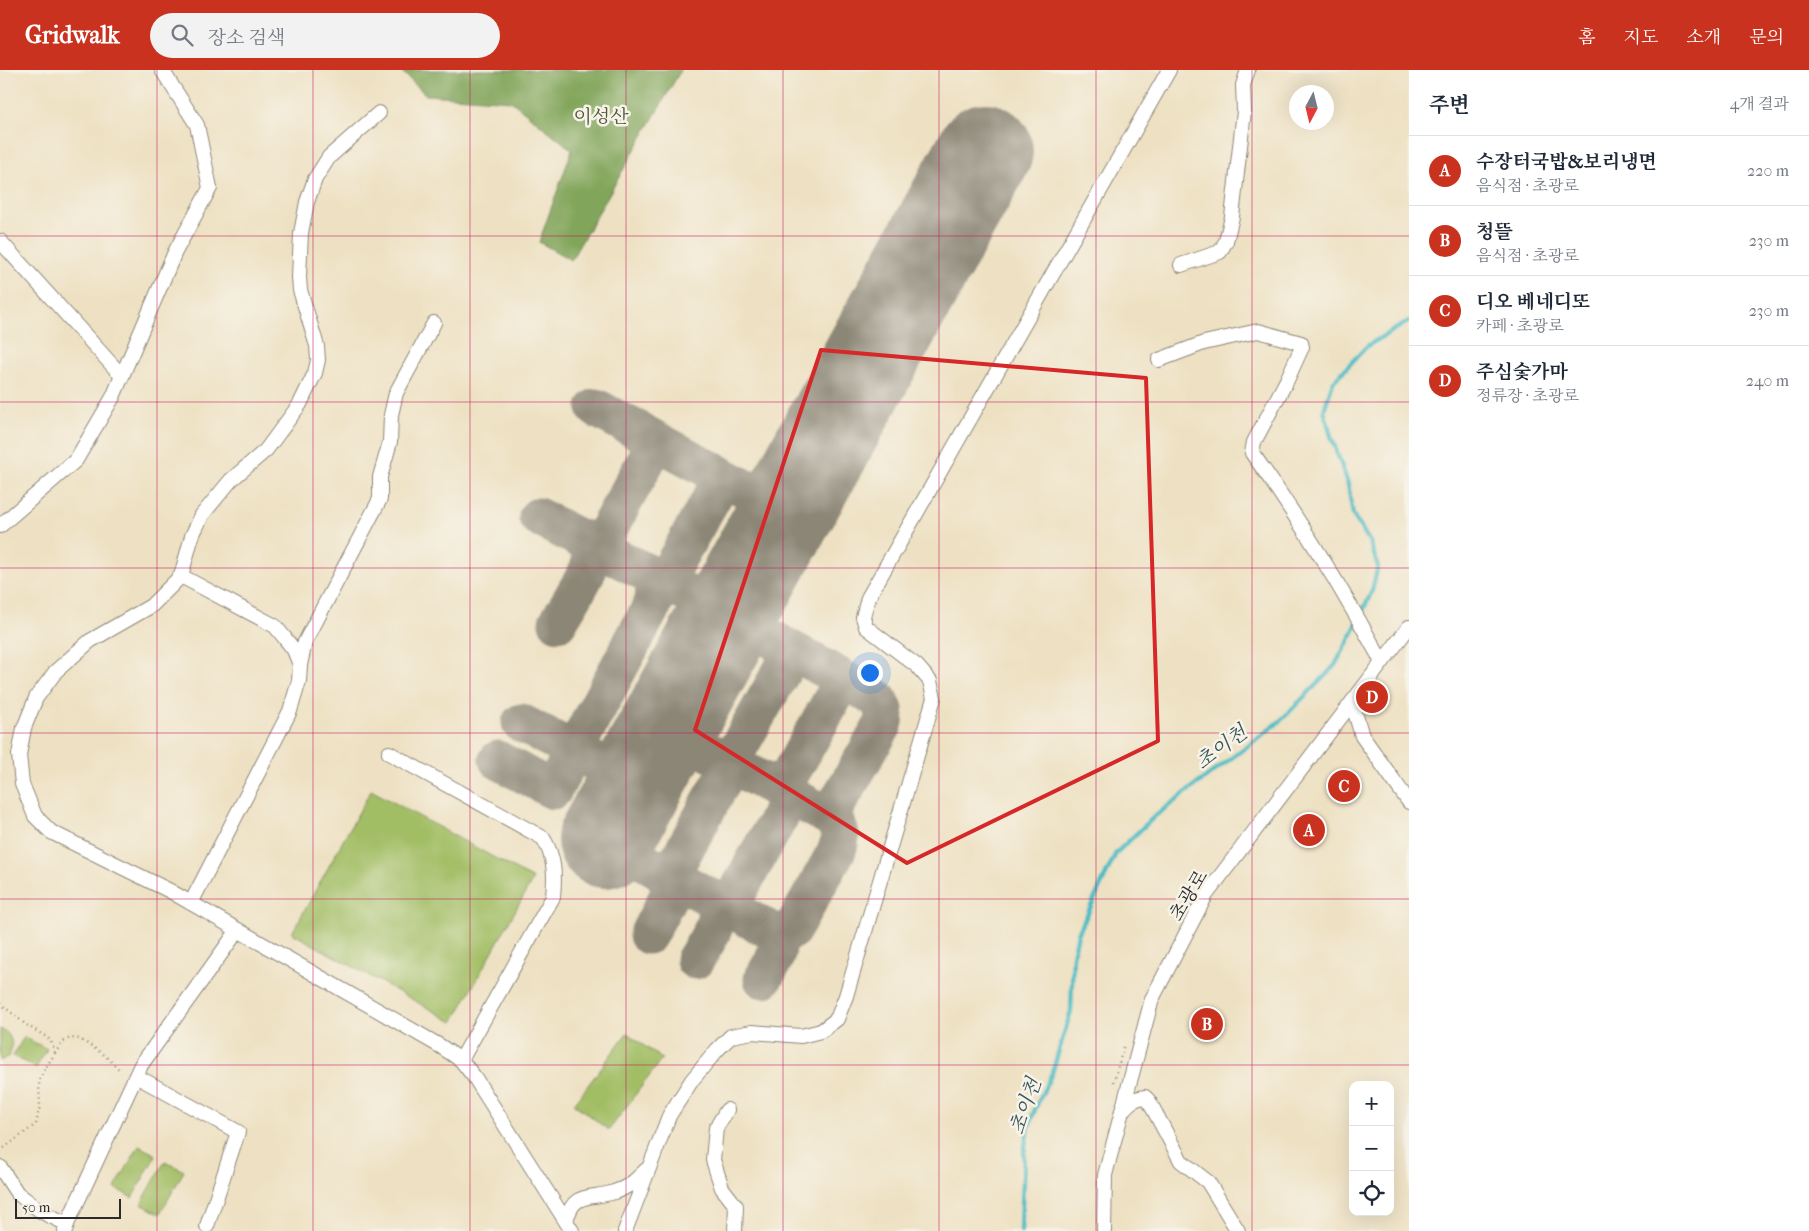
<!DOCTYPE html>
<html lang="ko">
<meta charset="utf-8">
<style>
:root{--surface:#fff;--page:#f2f2f3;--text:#1f2937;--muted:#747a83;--line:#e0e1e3;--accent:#c8321e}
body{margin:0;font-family:"IM FELL French Canon","Noto Serif KR",serif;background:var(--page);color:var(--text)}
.controls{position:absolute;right:15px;bottom:15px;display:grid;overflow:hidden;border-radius:10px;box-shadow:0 5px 20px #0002}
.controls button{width:45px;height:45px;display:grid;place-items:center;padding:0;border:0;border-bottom:1px solid var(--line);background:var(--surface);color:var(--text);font:25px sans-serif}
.compass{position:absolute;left:1289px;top:15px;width:45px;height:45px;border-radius:50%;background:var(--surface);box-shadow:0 5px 20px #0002;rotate:187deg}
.scale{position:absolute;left:15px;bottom:12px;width:106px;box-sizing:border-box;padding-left:5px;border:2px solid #2b2b2b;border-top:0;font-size:14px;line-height:18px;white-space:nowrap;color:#2b2b2b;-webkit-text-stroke:4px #f7f3e8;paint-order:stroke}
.you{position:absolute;left:869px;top:602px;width:18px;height:18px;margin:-12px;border:4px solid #fff;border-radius:50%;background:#1a73e8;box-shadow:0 0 0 8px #1a73e833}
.badge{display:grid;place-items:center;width:32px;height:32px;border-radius:50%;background:var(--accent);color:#fff;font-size:16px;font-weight:700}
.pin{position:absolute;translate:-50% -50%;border:2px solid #fff;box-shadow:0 1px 5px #0006}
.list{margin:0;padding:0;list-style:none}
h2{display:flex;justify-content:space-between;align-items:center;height:65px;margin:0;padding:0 20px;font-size:21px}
h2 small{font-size:16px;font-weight:400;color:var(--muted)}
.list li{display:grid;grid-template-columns:32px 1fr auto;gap:15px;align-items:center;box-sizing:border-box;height:70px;padding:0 20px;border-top:1px solid var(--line)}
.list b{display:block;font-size:19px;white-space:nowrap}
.list p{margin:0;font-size:16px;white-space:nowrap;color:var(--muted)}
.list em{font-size:16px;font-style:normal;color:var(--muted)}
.icon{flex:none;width:28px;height:28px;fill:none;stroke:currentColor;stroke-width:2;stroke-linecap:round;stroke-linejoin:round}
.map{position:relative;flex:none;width:1409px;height:1161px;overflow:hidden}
header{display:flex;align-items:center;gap:30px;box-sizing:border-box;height:70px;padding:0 25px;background:var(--accent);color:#fff}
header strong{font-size:24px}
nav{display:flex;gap:28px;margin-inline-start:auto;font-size:18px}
.search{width:350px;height:45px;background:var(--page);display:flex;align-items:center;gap:12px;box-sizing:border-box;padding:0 18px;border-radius:28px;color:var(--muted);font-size:19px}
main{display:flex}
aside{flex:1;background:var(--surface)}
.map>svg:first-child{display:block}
</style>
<header>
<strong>Gridwalk</strong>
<div class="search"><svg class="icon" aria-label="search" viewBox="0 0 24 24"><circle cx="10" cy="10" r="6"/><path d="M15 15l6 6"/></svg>장소 검색</div>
<nav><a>홈</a><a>지도</a><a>소개</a><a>문의</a></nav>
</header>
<main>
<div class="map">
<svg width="1409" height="1161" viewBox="0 0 1409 1161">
<rect width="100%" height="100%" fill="#f7f3e8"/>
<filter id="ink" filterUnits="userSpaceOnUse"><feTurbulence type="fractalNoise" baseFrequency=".02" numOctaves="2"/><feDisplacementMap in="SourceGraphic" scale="10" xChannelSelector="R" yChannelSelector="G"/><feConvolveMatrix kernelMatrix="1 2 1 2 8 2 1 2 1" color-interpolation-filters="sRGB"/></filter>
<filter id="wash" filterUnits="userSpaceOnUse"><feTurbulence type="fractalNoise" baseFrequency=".0096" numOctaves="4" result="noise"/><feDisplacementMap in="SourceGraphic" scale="20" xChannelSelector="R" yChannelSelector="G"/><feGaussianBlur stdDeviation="1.12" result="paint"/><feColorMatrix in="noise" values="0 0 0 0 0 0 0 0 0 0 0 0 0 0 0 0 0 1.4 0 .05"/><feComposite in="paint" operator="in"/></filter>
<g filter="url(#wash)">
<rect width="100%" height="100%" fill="#eee1c3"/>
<g fill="#a2be65" stroke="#667448">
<path d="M371 720 533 809 453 952 292 863Z"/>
<path d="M0 959C12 963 14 974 9 986L0 991Z"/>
<path d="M627 963 662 989 609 1060 574 1034Z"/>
<path d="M24 967 47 979 36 998 13 986Z"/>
<path d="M139 1076 156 1085 132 1128 115 1118Z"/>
<path d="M165 1091 184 1101 160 1144 141 1134Z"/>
</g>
<path fill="#81a55a" stroke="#566842" d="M400 0H681L571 190 539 172 572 80 511 31 426 25Z"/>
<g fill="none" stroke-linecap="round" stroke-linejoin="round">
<path stroke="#4dbcc4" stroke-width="4.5" d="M1021 1161 1024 1084 1027 1063 1035 1039 1052 1003 1071 941 1073 886 1078 864 1116 783 1155 746 1279 652 1325 606 1335 595 1351 566 1372 521 1378 496 1370 472 1353 445 1348 414 1331 366 1324 340 1333 312 1367 276 1409 251"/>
<g stroke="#8c8677" stroke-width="39">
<path d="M596 338 787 441"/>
<path d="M538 447 729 545 877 628C884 637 887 644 883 655L836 735 825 740H816"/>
<path d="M584 471 597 469 605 465 648 387C649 371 648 368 636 359"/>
<path d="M655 507 665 505 670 501 715 422 716 414 712 400"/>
<path d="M558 552C565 540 591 499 591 489 592 481 589 476 584 471"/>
<path d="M521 653 636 713"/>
<path d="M716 686 730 684 737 680 783 599 786 590 782 575"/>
<path d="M498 690 553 720 654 532 655 513 650 504"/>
<path d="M767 713 779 712 789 706 837 621 836 613 831 602"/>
<path d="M605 770 775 863 792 860 837 780C842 764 841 762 832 748L666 659"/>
<path d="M658 799 673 795 678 791 721 713C726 702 726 694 716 686"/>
<path d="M648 865 669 825 670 818 665 803"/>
<path d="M695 890C707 869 721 855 715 830L728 829 737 823 783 740V730L777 719"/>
<path d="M763 909C772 893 782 880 775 863"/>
</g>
<path stroke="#8c8677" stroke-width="96" d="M605 770 985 81"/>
</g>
</g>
<g filter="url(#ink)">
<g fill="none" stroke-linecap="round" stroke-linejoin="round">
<g stroke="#8c8677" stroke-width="16">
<g id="minor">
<path d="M379 43 329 87 315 109 307 132 301 163 299 207 300 220 317 276 318 290 315 303 300 334 266 380 231 410 202 445 192 466 181 506 151 536 90 571 56 601 36 628 24 658 19 685 22 714 35 746 51 762 170 821 440 976 461 990 475 1008 572 1161"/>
<path d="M0 171 122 306"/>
<path d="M1181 195 1220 182 1226 171 1232 147 1244 41 1243 15 1248 0"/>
<path d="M1159 290 1204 273 1258 261 1301 273 1302 277 1287 310 1254 372 1252 383C1300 450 1343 520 1382 592"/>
<path d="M0 456 76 390 113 327 175 182 210 118 197 55 162 0"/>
<path d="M181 506 275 556 284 567 294 580 300 595 299 611 290 641 191 833"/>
<path d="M300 595 305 572 380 429V407L390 372 391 345 396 323 434 253"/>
<path d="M1352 632 1362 666 1409 732"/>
<path d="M389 683 543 768C555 787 555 805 553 827L461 990"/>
<path d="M136 1006 238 1062 207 1156"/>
<path d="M727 1040 716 1058 713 1090 722 1118 736 1136 735 1161"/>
<path d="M1122 1041C1129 1033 1134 1028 1145 1027L1149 1031 1181 1091 1208 1112 1238 1161"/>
<path d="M0 1097 17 1123 42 1142 67 1154 65 1161"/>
<path d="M566 1151C574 1120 590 1130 614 1122 628 1118 636 1110 646 1100"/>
<path d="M67 1154 141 995 238 860"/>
<path d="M625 1161 669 1046 692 1010 717 980 731 966 752 962 801 966 821 961 837 949 846 926 934 628 930 611 917 596 866 557 863 547 868 528 1169 0"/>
<path d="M1104 1161 1105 1105 1152 929 1206 825 1409 557"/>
</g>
</g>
<g stroke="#8c8677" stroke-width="2.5" stroke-dasharray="1 4" stroke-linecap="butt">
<path d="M0 933 25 954 48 968 51 971 55 983"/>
<path d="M1114 1012 1124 974"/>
<path d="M0 1081 36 1054 40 1036 39 1011 46 997 62 973 70 968 80 969 103 984 121 1001"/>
</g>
<use href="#minor" stroke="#fff" stroke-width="14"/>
</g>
</g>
<path fill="none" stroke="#d62828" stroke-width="4" stroke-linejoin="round" d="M821 280 1146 308 1158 671 907 793 695 660Z"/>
<path fill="none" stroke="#c2185b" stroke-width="1" stroke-opacity="0.55" d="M157 0V1161M313 0V1161M470 0V1161M626 0V1161M783 0V1161M939 0V1161M1096 0V1161M1252 0V1161M0 166H1409M0 332H1409M0 498H1409M0 663H1409M0 829H1409M0 995H1409"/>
<g text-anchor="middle" stroke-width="5" stroke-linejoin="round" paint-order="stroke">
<g font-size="19" fill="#4f573c" stroke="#f7f3e8">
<text x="601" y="53">이성산</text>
</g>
<g font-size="19" fill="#2b2b2b" stroke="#f7f3e8">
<text transform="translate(1188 825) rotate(-59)" y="7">초광로</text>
</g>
<g font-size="20" font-style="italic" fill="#355659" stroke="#f7f3e8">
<text transform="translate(1221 677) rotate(-37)" y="7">초이천</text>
<text transform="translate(1025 1036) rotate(-71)" y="7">초이천</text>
</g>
</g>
</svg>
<div class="controls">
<button>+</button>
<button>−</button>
<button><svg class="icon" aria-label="locate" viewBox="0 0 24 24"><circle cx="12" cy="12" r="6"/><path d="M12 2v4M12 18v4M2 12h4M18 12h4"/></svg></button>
</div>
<svg class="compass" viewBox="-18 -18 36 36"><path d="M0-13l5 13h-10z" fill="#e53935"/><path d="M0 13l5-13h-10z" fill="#747a83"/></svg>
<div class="scale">50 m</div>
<div class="you"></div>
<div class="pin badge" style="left:1309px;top:760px">A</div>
<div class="pin badge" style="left:1207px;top:954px">B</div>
<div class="pin badge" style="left:1344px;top:716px">C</div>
<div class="pin badge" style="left:1372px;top:627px">D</div>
</div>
<aside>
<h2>주변<small>4개 결과</small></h2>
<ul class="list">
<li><span class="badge">A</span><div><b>수장터국밥&amp;보리냉면</b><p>음식점 · 초광로</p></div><em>220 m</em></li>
<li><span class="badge">B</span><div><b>청뜰</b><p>음식점 · 초광로</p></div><em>230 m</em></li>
<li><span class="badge">C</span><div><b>디오 베네디또</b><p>카페 · 초광로</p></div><em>230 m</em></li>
<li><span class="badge">D</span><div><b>주심숯가마</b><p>정류장 · 초광로</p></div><em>240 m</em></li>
</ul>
</aside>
</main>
